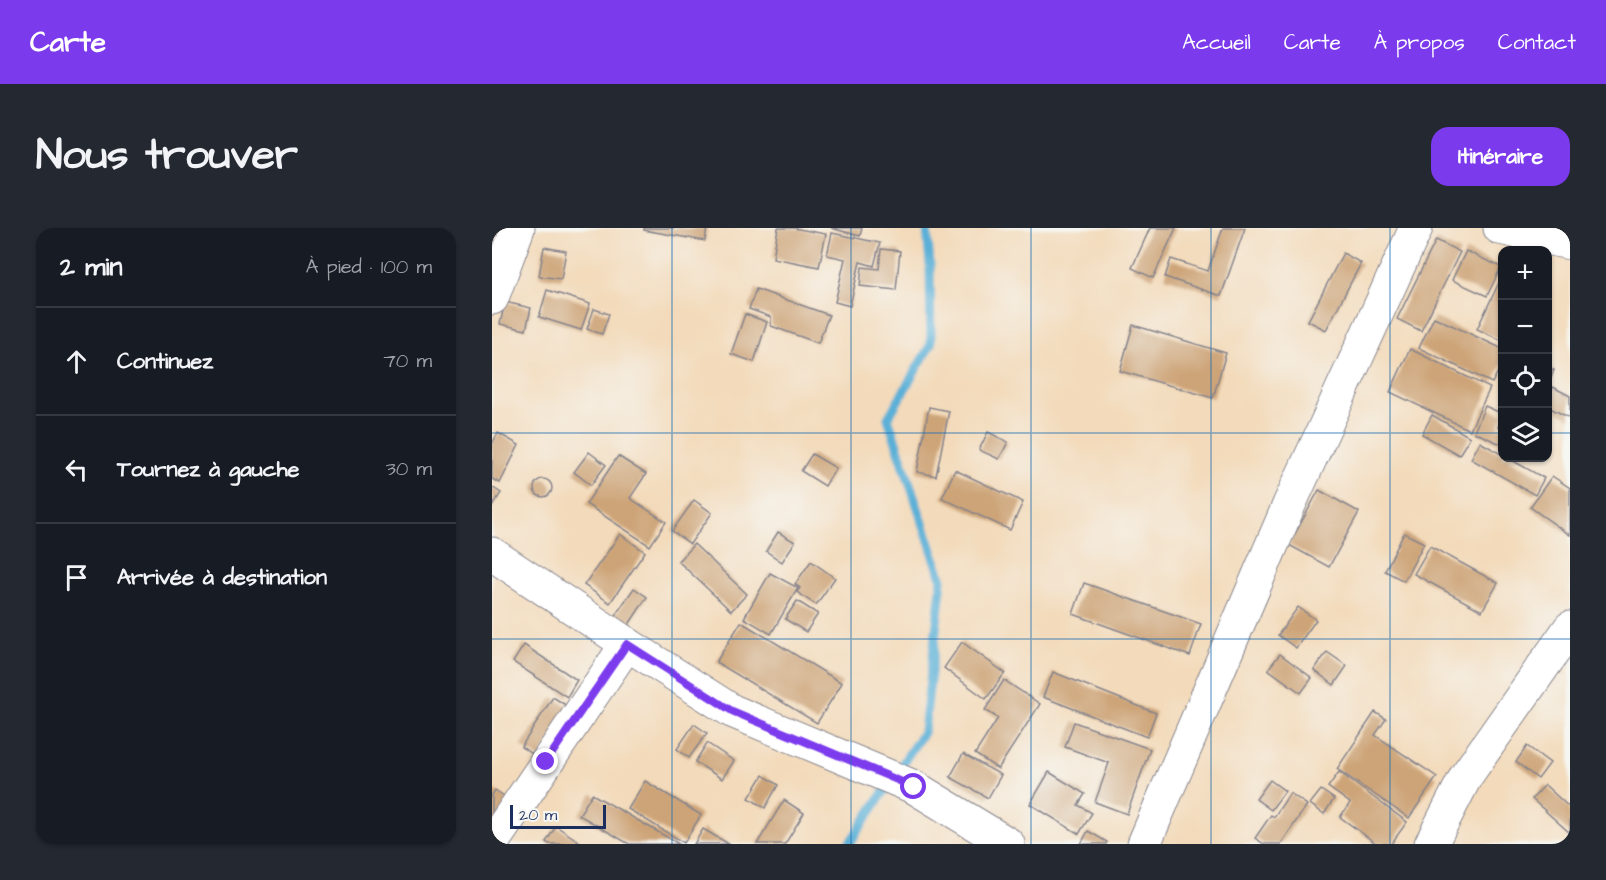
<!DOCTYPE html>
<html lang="fr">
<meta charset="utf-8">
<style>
:root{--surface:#171b24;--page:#242831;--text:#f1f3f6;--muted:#9ea1a6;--line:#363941;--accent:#7c3aed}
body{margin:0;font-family:"Architects Daughter",sans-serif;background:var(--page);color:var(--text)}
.controls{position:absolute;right:18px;top:18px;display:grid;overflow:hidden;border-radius:12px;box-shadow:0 2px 4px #0004}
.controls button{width:54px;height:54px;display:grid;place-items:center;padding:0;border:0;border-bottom:2px solid var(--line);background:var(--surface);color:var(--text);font:30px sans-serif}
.scale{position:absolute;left:18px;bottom:15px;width:96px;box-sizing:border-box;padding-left:6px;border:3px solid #1b2f5e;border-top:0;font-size:16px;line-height:21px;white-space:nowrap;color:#1b2f5e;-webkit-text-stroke:4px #f6f6f2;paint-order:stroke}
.stop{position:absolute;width:18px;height:18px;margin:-14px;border:4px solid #7c3aed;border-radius:50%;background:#fff}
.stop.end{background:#7c3aed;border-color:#fff;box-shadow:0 2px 6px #0008}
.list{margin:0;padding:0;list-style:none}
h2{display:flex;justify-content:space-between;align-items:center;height:78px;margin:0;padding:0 24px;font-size:26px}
h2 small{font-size:20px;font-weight:400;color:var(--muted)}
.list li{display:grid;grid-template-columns:39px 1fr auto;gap:18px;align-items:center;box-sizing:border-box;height:108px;padding:0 24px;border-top:2px solid var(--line)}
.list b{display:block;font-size:22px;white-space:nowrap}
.list em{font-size:20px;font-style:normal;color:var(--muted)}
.icon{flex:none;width:33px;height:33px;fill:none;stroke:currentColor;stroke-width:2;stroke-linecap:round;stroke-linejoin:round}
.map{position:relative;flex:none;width:1078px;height:616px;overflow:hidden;border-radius:18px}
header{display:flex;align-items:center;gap:36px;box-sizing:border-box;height:84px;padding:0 30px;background:var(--accent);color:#fff}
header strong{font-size:28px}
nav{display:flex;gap:33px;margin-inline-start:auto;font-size:21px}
.intro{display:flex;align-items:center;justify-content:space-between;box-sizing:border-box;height:144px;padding:0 36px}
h1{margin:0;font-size:42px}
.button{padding:15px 27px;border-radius:18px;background:var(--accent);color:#fff;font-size:21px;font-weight:700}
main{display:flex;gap:36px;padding:0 36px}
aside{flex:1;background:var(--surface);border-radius:18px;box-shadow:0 2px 4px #0004}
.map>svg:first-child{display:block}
</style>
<header>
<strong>Carte</strong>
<nav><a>Accueil</a><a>Carte</a><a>À propos</a><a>Contact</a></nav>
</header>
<div class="intro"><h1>Nous trouver</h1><a class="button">Itinéraire</a></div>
<main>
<aside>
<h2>2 min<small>À pied · 100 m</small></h2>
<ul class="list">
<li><svg class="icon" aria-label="ahead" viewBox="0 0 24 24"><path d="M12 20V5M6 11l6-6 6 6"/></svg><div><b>Continuez</b></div><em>70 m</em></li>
<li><svg class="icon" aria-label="left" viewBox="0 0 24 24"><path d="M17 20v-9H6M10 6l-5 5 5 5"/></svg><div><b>Tournez à gauche</b></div><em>30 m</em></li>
<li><svg class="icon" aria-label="arrive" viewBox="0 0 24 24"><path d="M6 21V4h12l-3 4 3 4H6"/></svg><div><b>Arrivée à destination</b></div></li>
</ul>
</aside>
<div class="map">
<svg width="1078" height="616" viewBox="0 0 1078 616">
<rect width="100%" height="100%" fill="#f6f6f2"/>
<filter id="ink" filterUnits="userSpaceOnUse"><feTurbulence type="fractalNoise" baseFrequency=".0167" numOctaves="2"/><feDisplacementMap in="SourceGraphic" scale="12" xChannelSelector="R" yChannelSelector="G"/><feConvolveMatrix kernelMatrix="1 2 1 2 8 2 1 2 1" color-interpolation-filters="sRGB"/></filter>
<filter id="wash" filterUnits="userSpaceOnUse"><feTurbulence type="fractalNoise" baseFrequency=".008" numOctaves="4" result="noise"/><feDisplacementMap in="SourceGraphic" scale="24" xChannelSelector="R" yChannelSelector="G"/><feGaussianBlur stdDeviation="1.35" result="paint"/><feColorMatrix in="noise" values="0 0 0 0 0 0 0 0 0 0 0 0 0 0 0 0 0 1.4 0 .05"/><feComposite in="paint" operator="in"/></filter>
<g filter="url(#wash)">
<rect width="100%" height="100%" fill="#f3daba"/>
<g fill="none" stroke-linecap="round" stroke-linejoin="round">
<path stroke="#5bb0d7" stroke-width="9" d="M357 616 432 503 450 352 396 190 439 116 438 37 435 0"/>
</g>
<g id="blocks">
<g fill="#cda478">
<path d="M152 0H215L213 13 152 2Z"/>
<path d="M286 0H301L334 6 327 39 281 30Z"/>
<path d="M339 0H370L368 8Z"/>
<path d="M658 0H684L661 50 640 40Z"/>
<path d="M731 0H753L729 68 673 49 679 31 716 43Z"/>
<path d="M340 5 388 15 382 38 368 34 358 78 343 74 353 31 335 27Z"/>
<path d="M944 12 968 24 929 103 905 91Z"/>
<path d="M52 19 74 23 69 51 47 48Z"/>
<path d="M389 21 408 23 404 62 368 58 370 39 387 41Z"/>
<path d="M974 23 1009 39 995 68 960 52Z"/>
<path d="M851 25 869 35 834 102 816 93Z"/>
<path d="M1011 46V113L985 101Z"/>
<path d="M264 61 337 87 326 115 279 98V89L257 81Z"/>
<path d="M55 62 98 76 89 102 47 89Z"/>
<path d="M13 74 39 80 34 102 8 96Z"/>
<path d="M102 81 117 86 110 106 95 101Z"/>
<path d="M253 86 275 94 262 134 239 126Z"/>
<path d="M942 89 1011 121V134L1000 155 927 120Z"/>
<path d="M641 97 734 125 721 170 628 143Z"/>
<path d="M918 121 998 160 978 202 898 164Z"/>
<path d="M1056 140 1062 142 1056 159Z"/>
<path d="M1061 159 1078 168V190L1056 179V171Z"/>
<path d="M993 178 1011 186 1006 199 1011 201V217L982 204Z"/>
<path d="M437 179 457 183 444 248 425 244Z"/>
<path d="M940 187 978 209 967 227 930 206Z"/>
<path d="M496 204 516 214 507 231 487 222Z"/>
<path d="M6 205 27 217 8 255 0 251V216Z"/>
<path d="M988 214 1011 227V230H1016L1052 250 1043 267 979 231Z"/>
<path d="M97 224 114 237 99 257 82 244Z"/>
<path d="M320 226 344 240 333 258 309 243Z"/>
<path d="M126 228 154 246 138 270 174 294 158 318 94 276Z"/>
<path d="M463 242 531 274 518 302 450 270Z"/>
<path d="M1060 248 1078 260V307L1038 279Z"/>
<circle cx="51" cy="260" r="9"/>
<path d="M0 259 9 265 0 279Z"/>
<path d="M827 262 867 284 837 339 797 317Z"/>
<path d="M202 272 220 285 198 316 180 303Z"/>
<path d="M286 304 303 314 290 334 274 323Z"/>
<path d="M912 305 932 315 912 353 893 343Z"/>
<path d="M128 306 153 324 118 375 92 357Z"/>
<path d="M202 316 255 366 239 383 186 333Z"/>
<path d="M938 318 1006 355 990 383 922 346Z"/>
<path d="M319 333 343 350 324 377 305 364 308 360 303 356Z"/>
<path d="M278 345 306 360 279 406 252 390Z"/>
<path d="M592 355 709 396 698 428 581 386Z"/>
<path d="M142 360 155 369 136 398 122 389Z"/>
<path d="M305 373 326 386 314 404 293 391Z"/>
<path d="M806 379 824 392 804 420 786 407Z"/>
<path d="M249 394 350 455 325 495 224 434Z"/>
<path d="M470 414 513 445 494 471 452 440Z"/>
<path d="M32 417 85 452 75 469 21 434Z"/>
<path d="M835 424 855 438 842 457 822 442Z"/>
<path d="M788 426 820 450 809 465 776 441Z"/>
<path d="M561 444 664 485 655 509 551 469Z"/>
<path d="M512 452 548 476 506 541 483 526 506 490 493 482Z"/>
<path d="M61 469 78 480 47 530 29 519Z"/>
<path d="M883 484 894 491 883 507 945 549 917 590 845 541Z"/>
<path d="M582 494 658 521 635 586 603 574 617 535 573 519Z"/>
<path d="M202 496 215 505 197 530 185 521Z"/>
<path d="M215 515 242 533 230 551 203 534Z"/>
<path d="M1035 518 1058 535 1046 551 1024 534Z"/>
<path d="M471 526 509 547 496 570 458 549Z"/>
<path d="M557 544 593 566 586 577 600 585 587 606 538 576Z"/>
<path d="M847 544 915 594 899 616H885L848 589 858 575 836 559Z"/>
<path d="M271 547 286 557 273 580 257 570Z"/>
<path d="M778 552 793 563 779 582 764 571Z"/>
<path d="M153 553 209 587 192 615 136 581Z"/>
<path d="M1053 557 1078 580V605L1040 571Z"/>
<path d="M3 562 21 574 0 605V567Z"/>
<path d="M829 562 842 571 832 586 818 576Z"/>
<path d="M798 565 815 577 789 616H772L763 610 779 587 782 589Z"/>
<path d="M100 566 187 616H137L87 587Z"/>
<path d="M292 572 312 585 293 616H265Z"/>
<path d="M64 598 88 614 87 616H57L54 614Z"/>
<path d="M211 601 237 616H202Z"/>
<path d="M596 603 615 614 614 616H589Z"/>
</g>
</g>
</g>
<g filter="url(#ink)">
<use href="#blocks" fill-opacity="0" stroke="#87848c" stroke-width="1.5"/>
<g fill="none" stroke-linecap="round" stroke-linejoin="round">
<g stroke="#87848c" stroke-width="35">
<g id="minor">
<path d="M1008 0 1078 15"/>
<path d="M0 70 26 0"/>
<path d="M0 326 135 416 240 483 422 559 516 616"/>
<path d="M0 615 135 416"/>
<path d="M652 616 797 277 924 0"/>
<path d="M939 616 974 548 1078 400"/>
</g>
</g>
<use href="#minor" stroke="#fff" stroke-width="33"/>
</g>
</g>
<g fill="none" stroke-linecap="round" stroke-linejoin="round" filter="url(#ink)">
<path stroke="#7c3aed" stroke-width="8" d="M54 534 135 416 240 483 422 559"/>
</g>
<path fill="none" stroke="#1f6fb2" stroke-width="1.5" stroke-opacity="0.55" d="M180 0V616M359 0V616M539 0V616M719 0V616M898 0V616M0 205H1011M1056 205H1078M0 411H1078"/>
</svg>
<div class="controls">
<button>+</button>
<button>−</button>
<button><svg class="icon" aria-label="locate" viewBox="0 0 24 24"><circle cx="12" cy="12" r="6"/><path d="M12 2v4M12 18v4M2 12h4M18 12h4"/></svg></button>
<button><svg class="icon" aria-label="layers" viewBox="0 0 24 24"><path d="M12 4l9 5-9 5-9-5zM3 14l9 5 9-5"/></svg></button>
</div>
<div class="scale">20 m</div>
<div class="stop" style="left:422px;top:559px"></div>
<div class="stop end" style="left:54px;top:534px"></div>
</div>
</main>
